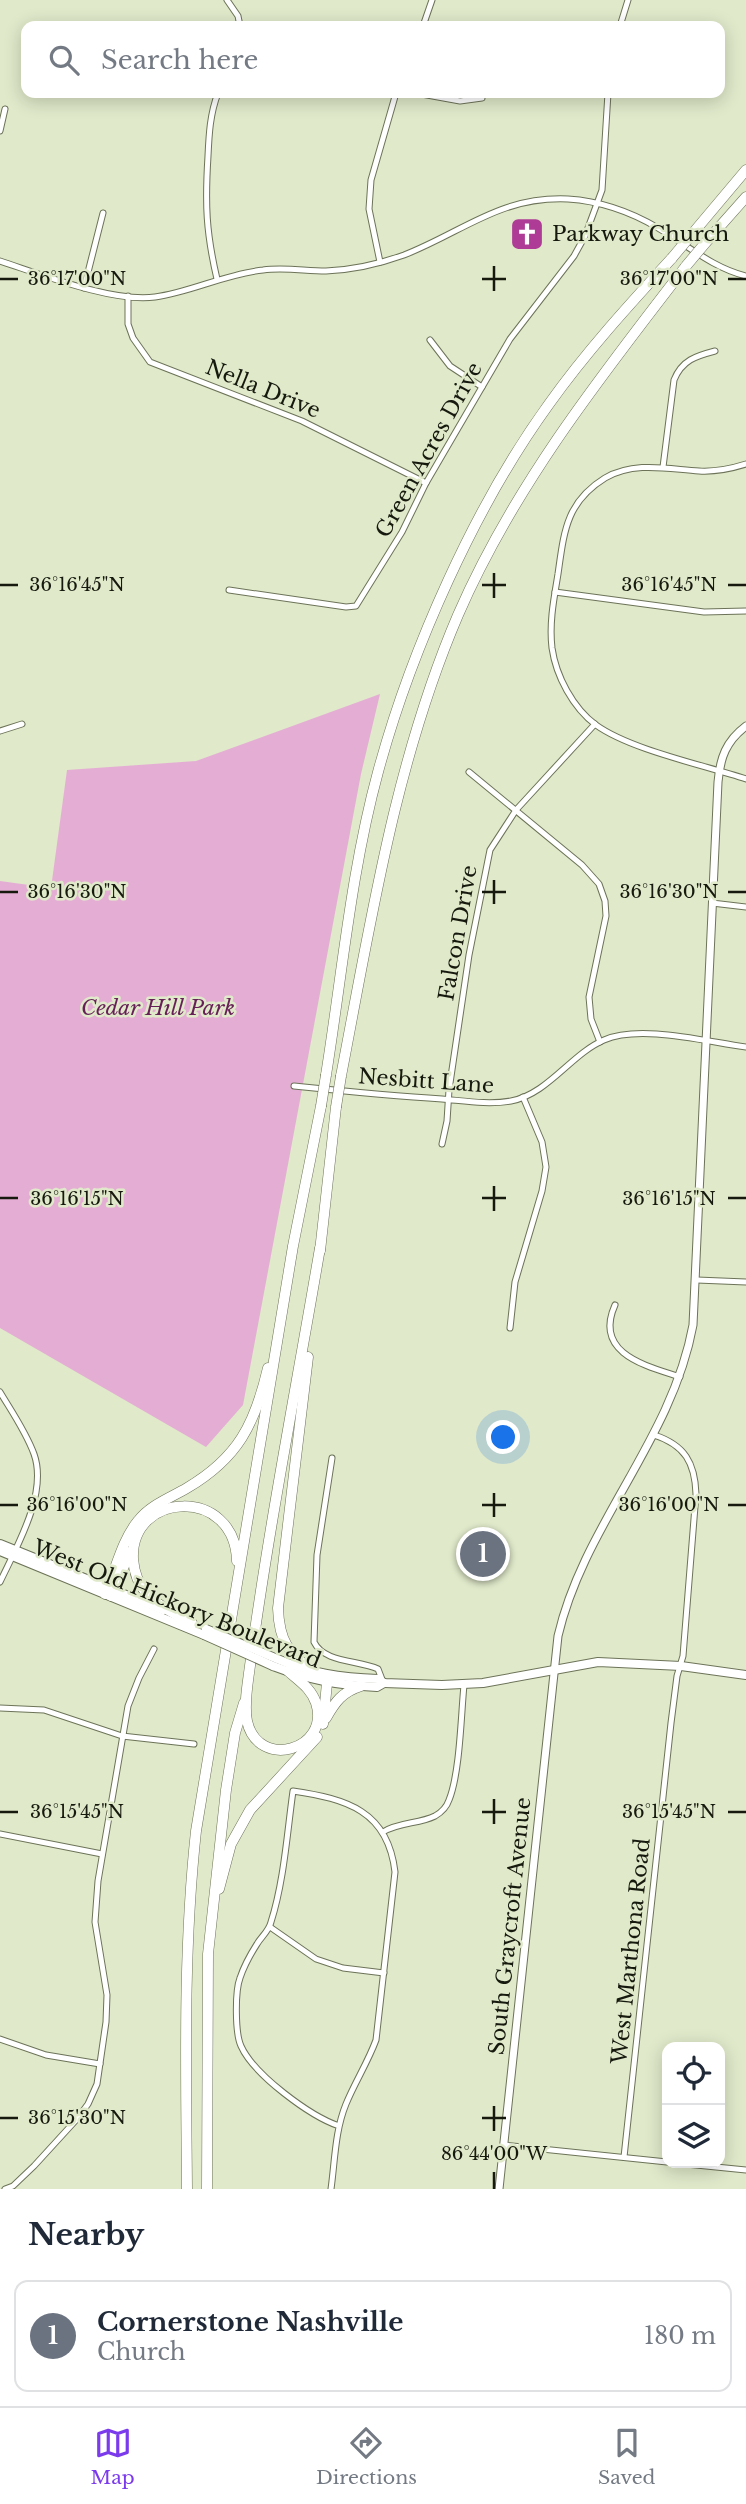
<!DOCTYPE html>
<meta charset="utf-8">
<style>
:root{--surface:#fff;--page:#f6f6f7;--text:#1f2937;--muted:#747a83;--line:#e0e1e3;--accent:#7c3aed}
body{margin:0;font-family:"Libre Baskerville",serif;background:var(--page);color:var(--text)}
.controls{position:absolute;right:21px;bottom:21px;display:grid;overflow:hidden;border-radius:14px;box-shadow:0 4px 18px #0003}
.controls button{width:63px;height:63px;display:grid;place-items:center;padding:0;border:0;border-bottom:2px solid var(--line);background:var(--surface);color:var(--text);font:35px sans-serif}
.you{position:absolute;left:504px;top:1438px;width:24px;height:24px;margin:-18px;border:5px solid #fff;border-radius:50%;background:#1a73e8;box-shadow:0 0 0 10px #1a73e833}
.badge{display:grid;place-items:center;width:46px;height:46px;border-radius:50%;background:var(--accent);color:#fff;font-size:23px;font-weight:700}
.pin{position:absolute;translate:-50% -50%;border:4px solid #fff;box-shadow:0 2px 7px #0006}
.list{margin:0;padding:0;list-style:none}
h2{display:flex;justify-content:space-between;align-items:center;height:91px;margin:0;padding:0 28px;font-size:30px}
h2 small{font-size:23px;font-weight:400;color:var(--muted)}
.list li{display:grid;grid-template-columns:46px 1fr auto;gap:21px;align-items:center;box-sizing:border-box;height:112px;margin:0 14px 14px;padding:0 14px;border:2px solid var(--line);border-radius:14px}
.list b{display:block;font-size:26px;white-space:nowrap}
.list p{margin:0;font-size:23px;white-space:nowrap;color:var(--muted)}
.list em{font-size:23px;font-style:normal;color:var(--muted)}
.icon{flex:none;width:38px;height:38px;fill:none;stroke:currentColor;stroke-width:2;stroke-linecap:round;stroke-linejoin:round}
.map{position:relative;flex:none;width:746px;height:2189px;overflow:hidden}
.search{position:absolute;background:var(--surface);box-shadow:0 4px 18px #0003;left:21px;right:21px;top:21px;height:77px;display:flex;align-items:center;gap:18px;box-sizing:border-box;padding:0 24px;border-radius:14px;color:var(--muted);font-size:26px}
.sheet{height:217px;background:var(--surface)}
nav{display:flex;justify-content:space-around;align-items:center;box-sizing:border-box;height:98px;border-top:2px solid var(--line);background:var(--surface);font-size:19px;color:var(--muted)}
nav a{display:grid;justify-items:center;gap:4px}
nav .on{color:var(--accent)}
.map>svg:first-child{display:block}
</style>
<div class="map">
<svg width="746" height="2189" viewBox="0 0 746 2189">
<rect width="100%" height="100%" fill="#e0e9ca"/>
<path fill="#e4aed4" d="M380 694 361 774 243 1405 206 1447 0 1328V881L51 888 67 770 196 761Z"/>
<g fill="none" stroke-linecap="round" stroke-linejoin="round">
<g stroke="#6c7358" stroke-width="7">
<g id="street">
<path d="M227 0 238 16 240 26"/>
<path d="M423 26 432 0"/>
<path d="M620 26 628 0"/>
<path d="M416 93 460 101 482 98"/>
<path d="M0 131 5 109"/>
<path d="M0 261C40 274 114 303 155 297 191 292 225 274 263 270 284 267 305 271 326 271 353 270 379 264 404 255 463 232 500 196 568 199 599 201 631 212 658 228 687 245 713 268 746 276"/>
<path d="M380 262 369 209 371 180 396 93"/>
<path d="M217 279C206 232 205 204 208 156 209 134 210 114 218 93"/>
<path d="M84 288 103 213"/>
<path d="M128 296V324L133 338 150 362 302 421 426 483"/>
<path d="M430 340 450 366 482 387"/>
<path d="M746 464C730 469 715 472 699 471 667 469 635 461 605 478 566 502 564 532 558 574 554 598 549 623 552 648 556 676 573 708 596 725 631 750 704 765 746 779"/>
<path d="M663 467 674 380C682 360 696 356 715 351"/>
<path d="M229 590 346 607 356 606 402 532 426 483 510 339 574 256 585 236 602 190 608 93"/>
<path d="M555 592 704 612 746 611"/>
<path d="M0 731 22 724"/>
<path d="M469 772 582 865 599 884 605 901 606 916 589 997 591 1019 600 1042"/>
<path d="M712 903 746 907"/>
<path d="M294 1086C343 1091 393 1096 442 1099 465 1101 488 1105 511 1101 548 1094 571 1054 604 1040 640 1024 707 1042 746 1047"/>
<path d="M442 1144 447 1121 449 1090 469 955 490 850 516 810 595 724"/>
<path d="M697 1280 746 1282"/>
<path d="M615 1305C593 1354 647 1366 680 1377"/>
<path d="M510 1328 515 1282 542 1191 546 1167 542 1142 523 1097"/>
<path d="M0 1392C12 1412 26 1432 34 1454 48 1493 17 1546 0 1582"/>
<path d="M332 1458 317 1555 314 1642C324 1663 359 1660 378 1669L383 1682"/>
<path d="M0 1708 44 1710 122 1736 194 1744"/>
<path d="M383 1832C399 1822 419 1824 435 1816 442 1812 447 1806 449 1800 460 1773 461 1715 464 1685"/>
<path d="M0 1834 102 1854"/>
<path d="M270 1927 316 1959 343 1968 384 1973"/>
<path d="M0 2039 46 2055 100 2064"/>
<path d="M504 2145 667 2162"/>
<path d="M624 2157 671 1723 677 1676 683 1656 696 1494C695 1463 685 1445 654 1435"/>
<path d="M676 2163 746 2170"/>
<path d="M5 2189 13 2186 34 2166 77 2119 88 2104 97 2084 106 2022 107 1995 95 1922 98 1881 128 1706 139 1678 154 1649"/>
<path d="M331 2189C335 2160 335 2131 346 2104 355 2082 368 2062 376 2040L395 1872C388 1811 347 1799 293 1791 287 1834 284 1881 271 1922 269 1931 261 1937 257 1944 250 1955 244 1966 240 1978 235 1991 235 2033 241 2046 254 2075 310 2116 339 2126"/>
</g>
</g>
<g stroke="#6c7358" stroke-width="9">
<path id="secondary" d="M499 2189 558 1636C584 1524 672 1440 693 1325L718 782C720 758 726 741 746 726"/>
</g>
<g stroke="#6c7358" stroke-width="10">
<g id="primary">
<path d="M0 1544 163 1610"/>
<path d="M0 1551 204 1635"/>
<path d="M275 1658C309 1673 341 1678 378 1679L384 1683 442 1685 483 1683 598 1662 681 1666 746 1675"/>
<path d="M273 1666C310 1680 338 1685 377 1687L384 1683"/>
</g>
</g>
<g stroke="#6c7358" stroke-width="11">
<g id="highway">
<path d="M693 233 746 170"/>
<path d="M707 241 746 197"/>
<path d="M326 1075C342 975 351 871 378 772 411 650 475 506 549 404 586 352 629 305 672 258"/>
<path d="M341 1076C371 921 395 762 458 615 514 486 601 376 686 266"/>
<path d="M320 1251 336 1107"/>
<path d="M308 1357 278 1608C279 1641 288 1653 315 1673"/>
<path d="M105 1594C116 1570 121 1542 138 1521 150 1505 170 1498 187 1488 238 1458 255 1424 268 1368"/>
<path d="M111 1596 130 1552"/>
<path d="M192 1623C176 1614 159 1607 147 1594 138 1584 134 1572 133 1559 130 1491 235 1486 237 1561"/>
<path d="M288 1671C299 1681 311 1688 316 1703 331 1750 258 1771 247 1721 244 1706 247 1688 249 1673 268 1531 296 1389 320 1248"/>
<path d="M321 1674 327 1683 323 1724"/>
<path d="M326 1718C335 1702 342 1692 361 1686"/>
<path d="M219 1889 231 1844 250 1810 317 1737"/>
<path d="M187 2189C186 2069 183 1951 196 1831L293 1246 321 1106"/>
<path d="M207 2189 208 1954 226 1790 235 1733 244 1703"/>
</g>
</g>
<use href="#street" stroke="#fff" stroke-width="5"/>
<use href="#secondary" stroke="#fff" stroke-width="7"/>
<use href="#primary" stroke="#fff" stroke-width="8"/>
<use href="#highway" stroke="#fff" stroke-width="10"/>
<g stroke="#6c7358" stroke-width="10" stroke-linecap="butt">
<g id="primary-bridge">
<path d="M206 1629 275 1658"/>
<path d="M204 1635 273 1666"/>
</g>
</g>
<g stroke="#6c7358" stroke-width="11" stroke-linecap="butt">
<g id="highway-bridge">
<path d="M672 258 693 233"/>
<path d="M686 266 707 241"/>
<path d="M321 1106 326 1075"/>
<path d="M336 1107 341 1076"/>
</g>
</g>
<use href="#primary-bridge" stroke="#fff" stroke-width="8"/>
<use href="#highway-bridge" stroke="#fff" stroke-width="10"/>
</g>
<path fill="none" stroke="#16190e" stroke-width="2.5" d="M494 266V291M0 279H18M482 279H506M728 279H746M494 573V598M0 585H18M482 585H506M728 585H746M494 880V904M0 892H18M482 892H506M728 892H746M494 1186V1211M0 1198H18M482 1198H506M728 1198H746M494 1493V1517M0 1505H18M482 1505H506M728 1505H746M494 1799V1824M0 1812H18M482 1812H506M728 1812H746M494 2106V2131M0 2118H18M482 2118H506M494 2172V2189"/>
<defs>
<g id="church-square" transform="scale(1.75)"><rect x="-9" y="-9" width="18" height="18" rx="4" fill="#ae3b95" stroke="#e0e9ca"/><path d="M-1.2-6h2.4v3.5h3.3v2.4h-3.3V6h-2.4V-.1h-3.3v-2.4h3.3Z" fill="#fff"/></g>
</defs>
<g fill-rule="evenodd">
<use href="#church-square" x="527" y="234"/>
</g>
<g text-anchor="middle" stroke-width="5" stroke-linejoin="round" paint-order="stroke">
<g font-size="21" fill="#16190e" stroke="#e0e9ca" text-anchor="start">
<text x="552" y="241">Parkway Church</text>
</g>
<g font-size="21" fill="#16190e" stroke="#e0e9ca">
<text transform="translate(263 389) rotate(22)" y="7">Nella Drive</text>
<text transform="translate(429 450) rotate(-61)" y="7">Green Acres Drive</text>
<text transform="translate(458 933) rotate(-80)" y="7">Falcon Drive</text>
<text transform="translate(426 1081) rotate(4)" y="7">Nesbitt Lane</text>
<text transform="translate(177 1604) rotate(22)" y="7">West Old Hickory Boulevard</text>
<text transform="translate(510 1926) rotate(-84)" y="7">South Graycroft Avenue</text>
<text transform="translate(631 1951) rotate(-84)" y="7">West Marthona Road</text>
</g>
<g font-size="21" font-style="italic" fill="#671f57" stroke="#e0e9ca">
<text x="158" y="1015">Cedar Hill Park</text>
</g>
</g>
<g font-size="18" text-anchor="middle" fill="#16190e" stroke="#e0e9ca" stroke-width="5" stroke-linejoin="round" paint-order="stroke">
<text x="77" y="285">36°17'00"N</text>
<text x="669" y="285">36°17'00"N</text>
<text x="77" y="591">36°16'45"N</text>
<text x="669" y="591">36°16'45"N</text>
<text x="77" y="898">36°16'30"N</text>
<text x="669" y="898">36°16'30"N</text>
<text x="77" y="1205">36°16'15"N</text>
<text x="669" y="1205">36°16'15"N</text>
<text x="77" y="1511">36°16'00"N</text>
<text x="669" y="1511">36°16'00"N</text>
<text x="77" y="1818">36°15'45"N</text>
<text x="669" y="1818">36°15'45"N</text>
<text x="77" y="2124">36°15'30"N</text>
<text x="494" y="2160">86°44'00"W</text>
</g>
</svg>
<div class="controls">
<button><svg class="icon" aria-label="locate" viewBox="0 0 24 24"><circle cx="12" cy="12" r="6"/><path d="M12 2v4M12 18v4M2 12h4M18 12h4"/></svg></button>
<button><svg class="icon" aria-label="layers" viewBox="0 0 24 24"><path d="M12 4l9 5-9 5-9-5zM3 14l9 5 9-5"/></svg></button>
</div>
<div class="you"></div>
<div class="pin badge" style="left:483px;top:1554px;background:#6b7280">1</div>
<div class="search"><svg class="icon" aria-label="search" viewBox="0 0 24 24"><circle cx="10" cy="10" r="6"/><path d="M15 15l6 6"/></svg>Search here</div>
</div>
<section class="sheet">
<h2>Nearby<small></small></h2>
<ul class="list">
<li><span class="badge" style="background:#6b7280">1</span><div><b>Cornerstone Nashville</b><p>Church</p></div><em>180 m</em></li>
</ul>
</section>
<nav>
<a class="on"><svg class="icon" aria-label="map" viewBox="0 0 24 24"><path d="M3 6l6-2 6 2 6-2v14l-6 2-6-2-6 2zM9 4v14M15 6v14"/></svg>Map</a>
<a><svg class="icon" aria-label="directions" viewBox="0 0 24 24"><path d="M12 3l9 9-9 9-9-9zM9 14v-3h6M13 9l2 2-2 2"/></svg>Directions</a>
<a><svg class="icon" aria-label="saved" viewBox="0 0 24 24"><path d="M7 4h10v16l-5-4-5 4z"/></svg>Saved</a>
</nav>
